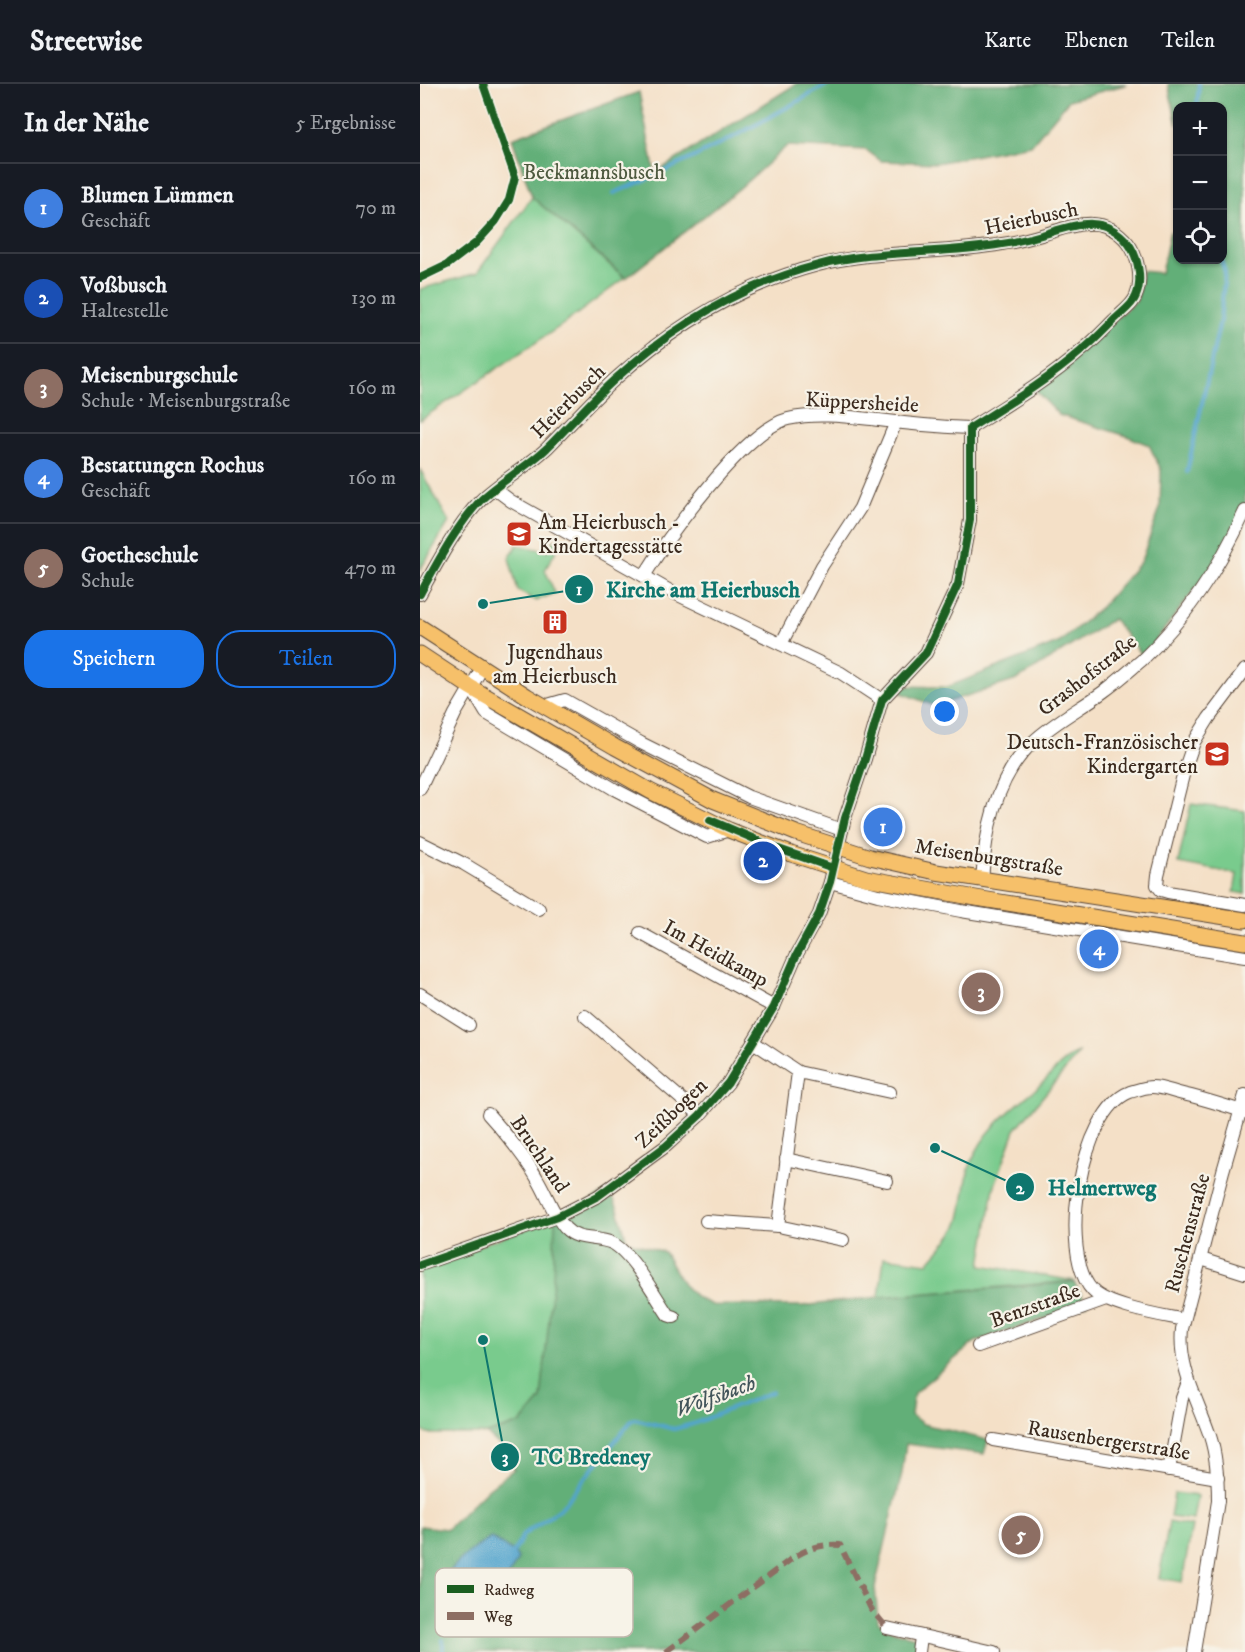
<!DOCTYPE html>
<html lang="de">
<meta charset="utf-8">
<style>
:root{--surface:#171b24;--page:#20242c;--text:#f1f3f6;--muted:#9ea1a6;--line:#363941;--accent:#1a73e8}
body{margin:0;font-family:"IM FELL DW Pica",serif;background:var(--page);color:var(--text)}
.controls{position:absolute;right:18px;top:18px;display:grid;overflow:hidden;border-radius:12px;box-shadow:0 2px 4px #0004}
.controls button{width:54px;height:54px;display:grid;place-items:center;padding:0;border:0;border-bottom:2px solid var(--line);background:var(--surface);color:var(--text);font:30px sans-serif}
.you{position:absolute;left:525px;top:628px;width:21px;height:21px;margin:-15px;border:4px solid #fff;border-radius:50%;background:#1a73e8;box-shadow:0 0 0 9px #1a73e833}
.badge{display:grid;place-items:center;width:39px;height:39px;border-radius:50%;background:var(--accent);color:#fff;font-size:20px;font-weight:700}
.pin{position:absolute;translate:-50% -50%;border:3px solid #fff;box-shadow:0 2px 6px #0006}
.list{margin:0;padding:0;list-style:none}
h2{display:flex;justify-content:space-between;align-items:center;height:78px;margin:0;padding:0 24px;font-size:26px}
h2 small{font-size:20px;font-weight:400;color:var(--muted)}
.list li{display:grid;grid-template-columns:39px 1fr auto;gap:18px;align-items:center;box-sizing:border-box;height:90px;padding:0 24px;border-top:2px solid var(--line)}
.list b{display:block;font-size:22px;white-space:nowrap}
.list p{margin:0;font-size:20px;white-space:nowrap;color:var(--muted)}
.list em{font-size:20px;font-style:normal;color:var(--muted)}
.actions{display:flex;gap:12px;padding:18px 24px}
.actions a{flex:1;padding:14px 0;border:2px solid var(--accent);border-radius:24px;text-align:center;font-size:21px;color:var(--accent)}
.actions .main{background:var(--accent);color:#fff}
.icon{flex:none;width:33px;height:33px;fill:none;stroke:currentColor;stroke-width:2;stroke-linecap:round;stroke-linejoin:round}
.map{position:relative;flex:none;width:825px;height:1568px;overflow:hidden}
header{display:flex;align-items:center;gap:36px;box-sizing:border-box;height:84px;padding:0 30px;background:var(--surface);border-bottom:2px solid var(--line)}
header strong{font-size:28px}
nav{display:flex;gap:33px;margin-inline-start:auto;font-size:21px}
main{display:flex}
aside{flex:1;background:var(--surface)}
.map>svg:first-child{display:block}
</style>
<header>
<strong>Streetwise</strong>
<nav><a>Karte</a><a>Ebenen</a><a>Teilen</a></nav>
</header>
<main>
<aside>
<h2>In der Nähe<small>5 Ergebnisse</small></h2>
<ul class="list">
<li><span class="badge" style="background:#3f7fe0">1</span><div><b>Blumen Lümmen</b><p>Geschäft</p></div><em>70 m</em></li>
<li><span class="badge" style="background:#1a4fb4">2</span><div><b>Voßbusch</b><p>Haltestelle</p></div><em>130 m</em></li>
<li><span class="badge" style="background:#8d6e63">3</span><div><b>Meisenburgschule</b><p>Schule · Meisenburgstraße</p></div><em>160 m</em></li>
<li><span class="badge" style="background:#3f7fe0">4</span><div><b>Bestattungen Rochus</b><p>Geschäft</p></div><em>160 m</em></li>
<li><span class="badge" style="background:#8d6e63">5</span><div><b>Goetheschule</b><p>Schule</p></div><em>470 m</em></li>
</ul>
<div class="actions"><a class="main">Speichern</a><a>Teilen</a></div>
</aside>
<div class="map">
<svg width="825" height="1568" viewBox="0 0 825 1568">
<rect width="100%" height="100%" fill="#f7f3e8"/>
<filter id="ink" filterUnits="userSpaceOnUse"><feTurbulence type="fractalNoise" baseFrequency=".0167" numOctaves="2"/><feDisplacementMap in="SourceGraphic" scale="12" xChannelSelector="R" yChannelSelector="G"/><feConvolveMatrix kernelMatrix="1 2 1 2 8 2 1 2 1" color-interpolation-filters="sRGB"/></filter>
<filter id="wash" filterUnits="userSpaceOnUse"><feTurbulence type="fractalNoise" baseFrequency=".008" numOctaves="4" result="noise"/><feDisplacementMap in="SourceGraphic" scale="24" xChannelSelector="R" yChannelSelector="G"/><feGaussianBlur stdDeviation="1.35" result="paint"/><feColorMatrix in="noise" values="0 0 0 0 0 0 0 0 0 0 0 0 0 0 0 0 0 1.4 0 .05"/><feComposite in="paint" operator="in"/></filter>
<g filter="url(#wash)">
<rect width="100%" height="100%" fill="#f4e0c7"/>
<g fill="#79cb8d" stroke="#5a7a56" stroke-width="1.5">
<path d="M112 113 205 194 145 239 0 336V205L57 189Z"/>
<path d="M0 385 29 438 0 486Z"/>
<path d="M134 456 140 460 125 486 135 509 116 517 98 507 89 474 97 461 128 467Z"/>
<path d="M771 720 825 727V810L814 808 817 790 758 779Z"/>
<path d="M660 968 595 1046 574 1104 561 1181 655 1197 459 1213 464 1173 508 1179C517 1168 535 1150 539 1138 545 1119 544 1098 551 1079 564 1045 591 1026 618 1003 634 989 640 977 660 968Z"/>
<path d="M135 1135 134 1196 121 1315 101 1339 67 1350H7L0 1345V1182Z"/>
<path d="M754 1409 777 1412 773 1436 750 1433Z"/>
<path d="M749 1438 772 1442 762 1498 739 1494Z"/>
</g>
<g fill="#62af78" stroke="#4e6c4b" stroke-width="1.5">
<path d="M376 0H708L649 16 611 61 516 79 461 77 446 66 367 62 320 104 206 194 112 113 92 54 219 8 235 89Z"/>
<path d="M748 0H825V423L804 467 723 573 693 535 597 596 515 622 479 608 484 602 527 603 640 558 682 522 721 477 740 424 741 386 729 361 707 352 639 331 615 306 717 216 722 187 741 189 750 148 757 149 758 176H802V22H758L757 41Z"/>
<path d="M190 1106 198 1125 207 1157 244 1168C259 1193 263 1209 292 1221L382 1222 459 1213 654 1198 667 1220 555 1258 494 1309 491 1331 503 1340 568 1356 564 1370 486 1360 482 1389 455 1503 458 1537 466 1545 499 1554 497 1568H0V1442L27 1445 69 1404 94 1385 86 1367 67 1350 101 1339 121 1315 133 1196 135 1135Z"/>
</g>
<path fill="#53a4cd" stroke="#476776" stroke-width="1.5" d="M71 1454 94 1468 98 1475 77 1513 66 1516 44 1505 28 1490C39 1474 54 1464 71 1454Z"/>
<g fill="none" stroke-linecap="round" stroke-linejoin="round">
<g stroke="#53a4cd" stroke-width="4">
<path d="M777 22 779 0"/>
<path d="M194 109C269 79 339 40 408 0"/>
<path d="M767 388 800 237 805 188 801 176"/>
<path d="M94 1468 103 1451 141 1424 212 1336 215 1335 254 1345 273 1340 352 1308"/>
<path d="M23 1568V1556"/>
</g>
</g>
</g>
<g filter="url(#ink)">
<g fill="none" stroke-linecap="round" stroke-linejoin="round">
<g stroke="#574537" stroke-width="14">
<g id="minor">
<path d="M75 405 91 417 252 508 421 589 462 616"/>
<path d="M224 492C248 453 324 346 368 335 397 328 430 333 459 336 489 340 520 343 550 344"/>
<path d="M0 510C16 481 38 439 61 416 81 397 107 383 127 364 150 341 171 317 194 296 252 243 321 201 398 181 458 165 521 171 582 160 596 158 611 154 625 150 655 141 684 129 708 159 718 172 723 196 716 212 713 221 701 229 694 236 683 247 673 258 661 267 627 297 588 320 550 344V436L538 500 506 569 462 616 445 675 425 734 410 798 399 830 376 872 354 923 308 999 280 1031 246 1062 178 1112 137 1133 0 1181"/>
<path d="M361 560 402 482 440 424 476 338"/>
<path d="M825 586 789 634 774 658 764 687 738 791 737 801 741 806 748 808 825 821"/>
<path d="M51 604 66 629 194 705 287 753 309 746"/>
<path d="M124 622 145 616 221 659 329 713 422 746"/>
<path d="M0 705 35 630 62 584"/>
<path d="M0 758 44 780 119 825"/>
<path d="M562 796C565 748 576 692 613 658 634 638 660 625 683 608 697 598 709 587 722 576 766 534 800 483 825 427"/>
<path d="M410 798 458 811 541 827 825 873"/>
<path d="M220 849 354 923"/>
<path d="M0 910 49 941"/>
<path d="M165 932 280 1031"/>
<path d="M333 958 378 988 470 1008"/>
<path d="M68 1030C86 1050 105 1072 118 1096 127 1111 133 1130 145 1144 158 1158 176 1152 192 1159 211 1168 236 1213 248 1231L254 1233"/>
<path d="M366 1075 467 1097"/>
<path d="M286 1137 358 1142 423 1156"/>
<path d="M358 1142 378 988"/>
<path d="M781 1175 825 1189"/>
<path d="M764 1236C741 1231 689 1223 673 1207 637 1170 660 1027 710 1008 717 1006 725 1003 732 1003 741 1003 751 1007 759 1009 781 1014 803 1021 825 1028"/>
<path d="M558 1262 686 1216"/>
<path d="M573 1356 798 1394"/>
<path d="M749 1386 762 1314 768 1298"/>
<path d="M467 1544 574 1568"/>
<path d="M499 1568 501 1553"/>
<path d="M774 1568 798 1417C798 1395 797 1373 790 1352 778 1316 758 1284 762 1245L803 1087 825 1011"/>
</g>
</g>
<g stroke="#574537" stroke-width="17">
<g id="major">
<path d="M0 543 107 612 195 663 293 716 376 749 450 773 516 788 825 836"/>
<path d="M0 570 50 603 230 707 309 746 371 770 446 794 556 814 825 858"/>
</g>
</g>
<use href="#minor" stroke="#fff" stroke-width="12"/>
<use href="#major" stroke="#f6c06b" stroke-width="15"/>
<path stroke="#8d6e63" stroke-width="6" stroke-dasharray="12 6" stroke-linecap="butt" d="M246 1568 374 1473C389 1464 402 1460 420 1461L451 1525 467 1544"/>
<g stroke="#f7f3e8" stroke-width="11">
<g id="cycleway">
<path d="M0 194 27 181 56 159 76 137 89 116 95 93 63 0"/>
<path d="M0 510C16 481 38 439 61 416 81 397 107 383 127 364 150 341 171 317 194 296 252 243 321 201 398 181 458 165 521 171 582 160 596 158 611 154 625 150 655 141 684 129 708 159 718 172 723 196 716 212 713 221 701 229 694 236 683 247 673 258 661 267 627 297 588 320 550 344V436L538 500 506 569 462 616 445 675 425 734 410 798 399 830 376 872 354 923 308 999 280 1031 246 1062 178 1112 137 1133 0 1181"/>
<path d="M290 736 353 763 413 784"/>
</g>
</g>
<use href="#cycleway" stroke="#1b5e20" stroke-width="8"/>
</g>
</g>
<defs>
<g id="school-square" transform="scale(1.35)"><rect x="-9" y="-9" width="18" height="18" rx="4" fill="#c8321e" stroke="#f7f3e8"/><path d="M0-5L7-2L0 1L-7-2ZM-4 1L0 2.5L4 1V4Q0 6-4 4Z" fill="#fff"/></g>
<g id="building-square" transform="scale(1.35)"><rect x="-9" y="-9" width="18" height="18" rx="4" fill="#c8321e" stroke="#f7f3e8"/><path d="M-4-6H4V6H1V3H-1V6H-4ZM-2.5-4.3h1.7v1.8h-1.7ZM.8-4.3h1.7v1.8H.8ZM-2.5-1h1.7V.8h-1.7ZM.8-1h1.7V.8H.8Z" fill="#fff"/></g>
</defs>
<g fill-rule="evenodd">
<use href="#school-square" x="99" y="450"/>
<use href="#building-square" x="135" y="538"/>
<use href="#school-square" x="797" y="670"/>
</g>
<g text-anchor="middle" stroke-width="4.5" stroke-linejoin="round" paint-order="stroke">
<g font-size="21" fill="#4e5a3f" stroke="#f7f3e8">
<text x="174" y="95">Beckmannsbusch</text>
</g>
<g font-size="21" fill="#3b2a1e" stroke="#f7f3e8">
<text transform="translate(611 134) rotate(-12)" y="7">Heierbusch</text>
<text transform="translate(148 317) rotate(-45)" y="7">Heierbusch</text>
<text transform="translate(442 318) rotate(3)" y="7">Küppersheide</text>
<text transform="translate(667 591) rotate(-38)" y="7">Grashofstraße</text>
<text transform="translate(569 773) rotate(9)" y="7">Meisenburgstraße</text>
<text transform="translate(296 869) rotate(29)" y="7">Im Heidkamp</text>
<text transform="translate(251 1029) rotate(-44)" y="7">Zeißbogen</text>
<text transform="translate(120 1070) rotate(56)" y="7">Bruchland</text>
<text transform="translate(767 1149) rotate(-75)" y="7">Ruschenstraße</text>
<text transform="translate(615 1221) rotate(-20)" y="7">Benzstraße</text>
<text transform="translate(689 1356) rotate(9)" y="7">Rausenbergerstraße</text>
</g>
<g font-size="21" fill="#3b2a1e" stroke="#f7f3e8" text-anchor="start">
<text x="118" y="445">Am Heierbusch -<tspan x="118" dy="24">Kindertagesstätte</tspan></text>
<text x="135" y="575" text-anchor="middle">Jugendhaus<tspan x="135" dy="24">am Heierbusch</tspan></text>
<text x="778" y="665" text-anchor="end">Deutsch-Französischer<tspan x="778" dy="24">Kindergarten</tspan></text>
</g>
<g font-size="22" font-style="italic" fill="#43555b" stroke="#f7f3e8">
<text transform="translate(295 1311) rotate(-20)" y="8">Wolfsbach</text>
</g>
</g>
<rect x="15" y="1484" width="198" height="69" rx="9" fill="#f7f3e8" stroke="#bfb7ab" stroke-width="1.5"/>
<rect x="27" y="1501" width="27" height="8" fill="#1b5e20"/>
<rect x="27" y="1528" width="27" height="8" fill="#8d6e63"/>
<g font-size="16" fill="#3b2a1e">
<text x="64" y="1511">Radweg</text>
<text x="64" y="1538">Weg</text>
</g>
<path fill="none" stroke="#0f766e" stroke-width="2" d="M63 520L159 505M515 1064L600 1103M63 1256L85 1373"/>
<g fill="#0f766e" stroke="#f7f3e8" stroke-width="2">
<circle cx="63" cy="520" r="6"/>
<circle cx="515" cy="1064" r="6"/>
<circle cx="63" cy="1256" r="6"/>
<circle cx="159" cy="505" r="15"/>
<circle cx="600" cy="1103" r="15"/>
<circle cx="85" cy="1373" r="15"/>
</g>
<g font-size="18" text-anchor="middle" font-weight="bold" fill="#fff">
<text x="159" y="511">1</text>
<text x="600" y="1110">2</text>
<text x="85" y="1379">3</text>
</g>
<g font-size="22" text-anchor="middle" font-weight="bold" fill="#0f766e" stroke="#f7f3e8" stroke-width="4.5" stroke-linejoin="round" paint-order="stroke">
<text x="283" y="513">Kirche am Heierbusch</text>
<text x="682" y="1111">Helmertweg</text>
<text x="171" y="1380">TC Bredeney</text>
</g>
</svg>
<div class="controls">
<button>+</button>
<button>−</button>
<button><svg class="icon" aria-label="locate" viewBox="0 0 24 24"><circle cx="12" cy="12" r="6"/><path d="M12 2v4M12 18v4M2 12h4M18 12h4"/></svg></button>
</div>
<div class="you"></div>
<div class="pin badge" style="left:463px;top:743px;background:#3f7fe0">1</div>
<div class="pin badge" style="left:343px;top:777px;background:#1a4fb4">2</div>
<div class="pin badge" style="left:561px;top:908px;background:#8d6e63">3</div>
<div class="pin badge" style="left:679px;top:865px;background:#3f7fe0">4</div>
<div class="pin badge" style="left:601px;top:1451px;background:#8d6e63">5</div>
</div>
</main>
